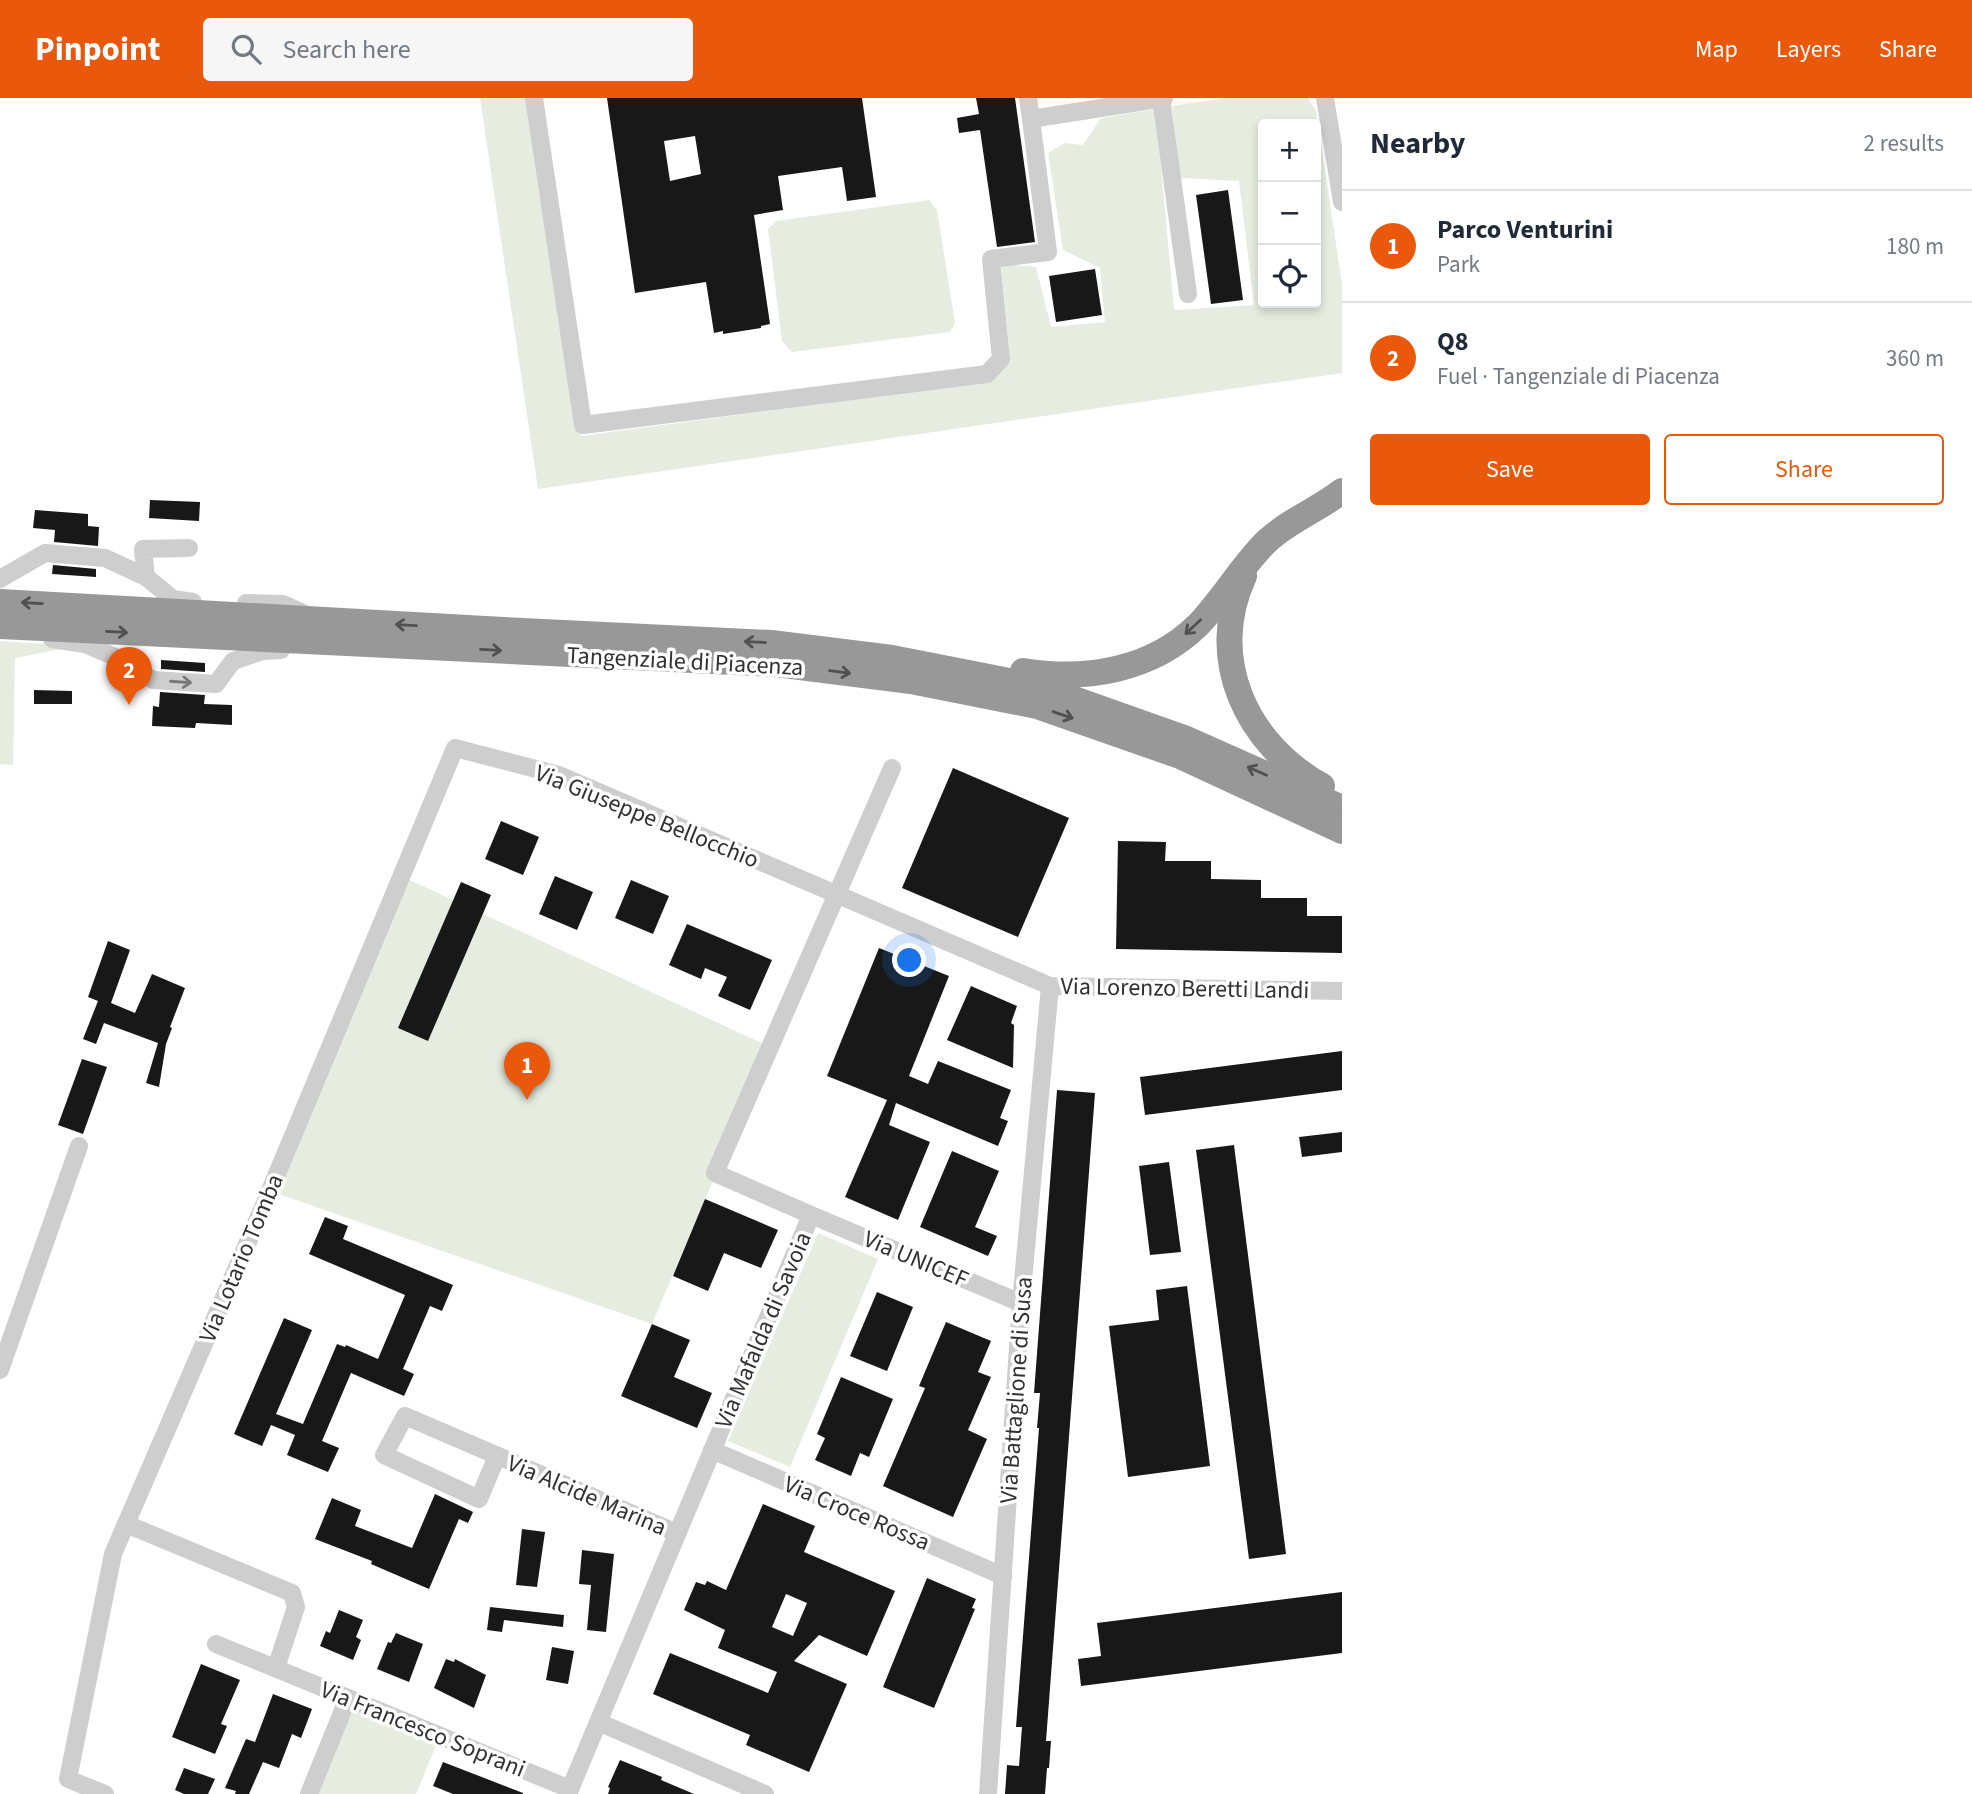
<!DOCTYPE html>
<meta charset="utf-8">
<style>
:root{--surface:#fff;--page:#f6f6f7;--text:#1f2937;--muted:#747a83;--line:#e0e1e3;--accent:#ea580c}
body{margin:0;font-family:"Source Sans 3",sans-serif;background:var(--page);color:var(--text)}
.controls{position:absolute;right:21px;top:21px;display:grid;overflow:hidden;border-radius:7px;box-shadow:0 4px 10px #0003}
.controls button{width:63px;height:63px;display:grid;place-items:center;padding:0;border:0;border-bottom:2px solid var(--line);background:var(--surface);color:var(--text);font:35px sans-serif}
.you{position:absolute;left:910px;top:863px;width:24px;height:24px;margin:-18px;border:5px solid #fff;border-radius:50%;background:#1a73e8;box-shadow:0 0 0 10px #1a73e833}
.badge{display:grid;place-items:center;width:46px;height:46px;border-radius:50%;background:var(--accent);color:#fff;font-size:23px;font-weight:700}
.pin{position:absolute;translate:-50% -58px;filter:drop-shadow(0 2px 4px #0008)}
.pin::after{content:'';position:absolute;top:37px;width:24px;height:21px;background:inherit;clip-path:polygon(0 0,100% 0,50% 100%)}
.list{margin:0;padding:0;list-style:none}
h2{display:flex;justify-content:space-between;align-items:center;height:91px;margin:0;padding:0 28px;font-size:30px}
h2 small{font-size:23px;font-weight:400;color:var(--muted)}
.list li{display:grid;grid-template-columns:46px 1fr auto;gap:21px;align-items:center;box-sizing:border-box;height:112px;padding:0 28px;border-top:2px solid var(--line)}
.list b{display:block;font-size:26px;white-space:nowrap}
.list p{margin:0;font-size:23px;white-space:nowrap;color:var(--muted)}
.list em{font-size:23px;font-style:normal;color:var(--muted)}
.actions{display:flex;gap:14px;padding:21px 28px}
.actions a{flex:1;padding:16px 0;border:2px solid var(--accent);border-radius:7px;text-align:center;font-size:24px;color:var(--accent)}
.actions .main{background:var(--accent);color:#fff}
.icon{flex:none;width:38px;height:38px;fill:none;stroke:currentColor;stroke-width:2;stroke-linecap:round;stroke-linejoin:round}
.map{position:relative;flex:none;width:1342px;height:1696px;overflow:hidden}
header{display:flex;align-items:center;gap:42px;box-sizing:border-box;height:98px;padding:0 35px;background:var(--accent);color:#fff}
header strong{font-size:33px}
nav{display:flex;gap:38px;margin-inline-start:auto;font-size:24px}
.search{width:490px;height:63px;background:var(--page);display:flex;align-items:center;gap:18px;box-sizing:border-box;padding:0 24px;border-radius:7px;color:var(--muted);font-size:26px}
main{display:flex}
aside{flex:1;background:var(--surface)}
.map>svg:first-child{display:block}
</style>
<header>
<strong>Pinpoint</strong>
<div class="search"><svg class="icon" aria-label="search" viewBox="0 0 24 24"><circle cx="10" cy="10" r="6"/><path d="M15 15l6 6"/></svg>Search here</div>
<nav><a>Map</a><a>Layers</a><a>Share</a></nav>
</header>
<main>
<div class="map">
<svg width="1342" height="1696" viewBox="0 0 1342 1696">
<rect width="100%" height="100%" fill="#fff"/>
<g fill="#e6ede0" fill-rule="evenodd">
<path d="M480 0H527L538 89 581 338 991 283 1010 259 1001 166 1036 169 1051 229 1105 224 1100 170 1063 152 1048 55 1065 45 1083 47 1101 20 1156 11 1174 212 1254 207 1239 83 1180 80 1172 8 1226 0H1308L1316 13 1342 186V275L538 391ZM1263 26H1316V205H1263Z"/>
<path d="M929 102 937 112 955 225 950 234 792 254 782 243 768 131 776 123Z"/>
<path d="M0 543 76 548 15 560 13 667 0 666Z"/>
<path d="M401 778 770 949 652 1226 270 1093Z"/>
<path d="M818 1135 878 1161 790 1369 728 1343Z"/>
<path d="M356 1603 438 1643 416 1696H318Z"/>
</g>
<g fill="#181818" fill-rule="evenodd">
<path d="M607 0H862L876 99 847 103 842 69 778 78 783 112 754 117 770 226 761 228V230L723 236V233L714 235 706 184 635 195ZM695 38 701 76 670 83 664 43Z"/>
<path d="M976 0H1015L1035 144 997 149 980 32 959 35 957 20 979 16Z"/>
<path d="M1228 92 1243 202 1211 206 1196 97Z"/>
<path d="M1095 171 1102 217 1056 224 1049 178Z"/>
<path d="M150 402 200 404 199 423 149 420Z"/>
<path d="M35 412 88 416V428L99 429 98 448 54 444 55 432 33 430Z"/>
<path d="M53 467 96 471V479L52 476Z"/>
<path d="M161 562 205 565V574L161 571Z"/>
<path d="M34 592 72 593V606H34Z"/>
<path d="M160 594 205 597 204 606 232 607V627L196 625 195 630 152 628 153 608 159 609Z"/>
<path d="M953 670 1069 720 1018 839 902 790Z"/>
<path d="M501 723 539 739 523 777 485 761Z"/>
<path d="M1118 743 1166 744 1165 763H1211V781L1261 782V800H1307V818H1342V855L1116 851Z"/>
<path d="M555 778 593 794 577 832 539 816Z"/>
<path d="M631 782 669 798 653 836 615 820Z"/>
<path d="M461 784 491 797 428 943 398 930Z"/>
<path d="M687 826 772 862 750 912 718 898 727 879 705 870 701 881 669 867Z"/>
<path d="M108 843 130 852 111 905 135 915 152 876 185 890 170 929 172 930 166 946 159 989 146 985 158 945 104 925 96 946 83 941 98 903 88 899Z"/>
<path d="M879 850 949 878 909 978 928 986 938 963 1011 992 1000 1020 1008 1023 998 1048 896 1005 889 1027 930 1044 898 1122 845 1099 887 1002 827 978Z"/>
<path d="M971 888 1017 908 1011 925 1014 927 1013 970 947 942Z"/>
<path d="M1342 953V992L1145 1017 1140 979Z"/>
<path d="M82 961 107 969 83 1036 58 1027Z"/>
<path d="M1057 992 1095 995 1046 1643H1051L1049 1670H1047L1045 1696H1005L1007 1667 1019 1668 1022 1629H1016L1039 1330H1037L1040 1295H1034Z"/>
<path d="M1342 1034V1054L1302 1059 1299 1039Z"/>
<path d="M1234 1047 1286 1456 1249 1461 1196 1052Z"/>
<path d="M952 1053 999 1073 975 1129 997 1138 988 1158 920 1129Z"/>
<path d="M1169 1064 1181 1154 1150 1157 1139 1068Z"/>
<path d="M705 1101 778 1132 761 1170 724 1155 708 1193 673 1178Z"/>
<path d="M325 1119 348 1128 343 1141 453 1187 442 1213 430 1208 403 1271 414 1276 404 1298 351 1275 322 1343 339 1350 328 1374 287 1357 295 1337 271 1327 262 1348 234 1336 284 1220 312 1232 276 1316 303 1326 337 1246 345 1249 346 1247 378 1261 405 1197 309 1156Z"/>
<path d="M1187 1188 1210 1368 1128 1379 1109 1228 1159 1222 1156 1192Z"/>
<path d="M877 1194 913 1209 887 1273 850 1258Z"/>
<path d="M946 1224 991 1243 978 1274 991 1279 968 1332 987 1341 953 1419 883 1388 925 1290 919 1288Z"/>
<path d="M652 1226 690 1242 674 1279 712 1295 697 1330 621 1298Z"/>
<path d="M841 1279 893 1301 869 1359 860 1355 851 1378 815 1362 825 1340 817 1336Z"/>
<path d="M435 1396 473 1414 468 1425 459 1421 429 1491 371 1466 372 1463 315 1441 332 1400 361 1412 355 1428 412 1450Z"/>
<path d="M763 1406 815 1428 804 1454 895 1493 867 1558 819 1537 794 1563 847 1586 809 1674 746 1647 750 1637 653 1596 670 1555 768 1595 777 1574 718 1550 725 1532 684 1512 696 1484 705 1487 707 1483 726 1492ZM786 1496 807 1505 793 1538 772 1529Z"/>
<path d="M522 1431 545 1434 537 1489 516 1487Z"/>
<path d="M582 1452 614 1456 606 1534 587 1532 591 1487 579 1486Z"/>
<path d="M927 1480 976 1501 972 1510 975 1511 934 1610 883 1589Z"/>
<path d="M1342 1494V1555L1081 1588 1078 1561 1101 1558 1097 1525Z"/>
<path d="M490 1509 564 1517 563 1529 504 1522 502 1534 487 1532Z"/>
<path d="M339 1512 363 1522 356 1539 361 1542 353 1562 320 1548 326 1533 330 1535Z"/>
<path d="M396 1535 423 1546 409 1584 377 1571 388 1544 391 1545Z"/>
<path d="M552 1549 574 1553 568 1586 546 1582Z"/>
<path d="M446 1561 454 1564 455 1561 486 1577 474 1610 434 1590Z"/>
<path d="M201 1566 240 1582 221 1626 227 1628 215 1656 172 1639Z"/>
<path d="M273 1596 312 1611 301 1640 292 1636 279 1670 263 1664 249 1696H235L236 1693 225 1690 246 1641 255 1644Z"/>
<path d="M620 1662 662 1679 661 1682 694 1696H608L610 1690 608 1689Z"/>
<path d="M443 1664 523 1695V1696H453L433 1688Z"/>
<path d="M184 1670 215 1681 208 1696H184L175 1692Z"/>
</g>
<g fill="none" stroke-linecap="round" stroke-linejoin="round">
<g stroke="#cecece" stroke-width="18">
<path d="M534 0 583 327 987 276 1001 261 991 161 1048 154 1031 21 1164 0"/>
<path d="M1028 0 1031 21"/>
<path d="M1161 0 1188 196"/>
<path d="M1325 0 1342 104"/>
<path d="M146 479 143 451 189 450"/>
<path d="M0 481 45 455 105 460 146 479 173 501 193 504"/>
<path d="M246 505 283 506 303 515"/>
<path d="M52 541 85 546 120 561 153 582 216 586 233 563 263 553 281 552"/>
<path d="M811 1117 1021 1205"/>
<path d="M0 1272 79 1048"/>
<path d="M712 1352 1003 1478"/>
<path d="M497 1358 479 1401 384 1357 405 1318 677 1435"/>
<path d="M126 1426 292 1495 296 1509 276 1570"/>
<path d="M216 1546 570 1691"/>
<path d="M598 1624 765 1696"/>
<path d="M105 1696 68 1681 113 1456 264 1107 455 650 559 677 1050 888 1342 893"/>
<path d="M309 1696 348 1600"/>
<path d="M568 1696 811 1117 715 1075 892 670"/>
<path d="M988 1696 1021 1205 1050 888"/>
</g>
<g stroke="#989898" stroke-width="26">
<path d="M1244 478C1206 560 1246 646 1322 688"/>
<path d="M0 504 503 532 771 545 892 560 1040 589 1184 640 1342 710"/>
<path d="M0 528 776 566 911 583 1037 608 1180 658 1342 733"/>
<path d="M1023 573C1085 583 1151 573 1198 527 1223 501 1241 469 1266 444 1289 422 1318 412 1342 393"/>
</g>
</g>
<defs><path id="oneway-shaft" d="M-6 0H5M1.5-3L5.5 0L1.5 3" fill="none" stroke-width="1.6" stroke-linecap="round" stroke-linejoin="round" transform="scale(1.75)"/></defs>
<g stroke="#505050">
<use href="#oneway-shaft" transform="translate(32 505) rotate(-177)"/>
<use href="#oneway-shaft" transform="translate(406 527) rotate(-177)"/>
<use href="#oneway-shaft" transform="translate(1193 529) rotate(137)"/>
<use href="#oneway-shaft" transform="translate(117 534) rotate(3)"/>
<use href="#oneway-shaft" transform="translate(755 544) rotate(-177)"/>
<use href="#oneway-shaft" transform="translate(491 552) rotate(3)"/>
<use href="#oneway-shaft" transform="translate(840 574) rotate(7)"/>
<use href="#oneway-shaft" transform="translate(1063 617) rotate(19)"/>
<use href="#oneway-shaft" transform="translate(1257 673) rotate(-156)"/>
</g>
<use stroke="#787878" href="#oneway-shaft" transform="translate(181 584) rotate(4)"/>
<g text-anchor="middle" stroke-width="7" stroke-linejoin="round" paint-order="stroke">
<g font-size="24" fill="#313131" stroke="#fff">
<text transform="translate(685 563) rotate(3)" y="8">Tangenziale di Piacenza</text>
<text transform="translate(647 718) rotate(22)" y="8">Via Giuseppe Bellocchio</text>
<text transform="translate(1185 890) rotate(1)" y="8">Via Lorenzo Beretti Landi</text>
<text transform="translate(241 1160) rotate(-67)" y="8">Via Lotario Tomba</text>
<text transform="translate(916 1161) rotate(23)" y="8">Via UNICEF</text>
<text transform="translate(763 1232) rotate(-67)" y="8">Via Mafalda di Savoia</text>
<text transform="translate(1016 1292) rotate(-86)" y="8">Via Battaglione di Susa</text>
<text transform="translate(587 1397) rotate(23)" y="8">Via Alcide Marina</text>
<text transform="translate(857 1415) rotate(23)" y="8">Via Croce Rossa</text>
<text transform="translate(423 1631) rotate(22)" y="8">Via Francesco Soprani</text>
</g>
</g>
</svg>
<div class="controls">
<button>+</button>
<button>−</button>
<button><svg class="icon" aria-label="locate" viewBox="0 0 24 24"><circle cx="12" cy="12" r="6"/><path d="M12 2v4M12 18v4M2 12h4M18 12h4"/></svg></button>
</div>
<div class="you"></div>
<div class="pin badge" style="left:527px;top:1002px">1</div>
<div class="pin badge" style="left:129px;top:607px">2</div>
</div>
<aside>
<h2>Nearby<small>2 results</small></h2>
<ul class="list">
<li><span class="badge">1</span><div><b>Parco Venturini</b><p>Park</p></div><em>180 m</em></li>
<li><span class="badge">2</span><div><b>Q8</b><p>Fuel · Tangenziale di Piacenza</p></div><em>360 m</em></li>
</ul>
<div class="actions"><a class="main">Save</a><a>Share</a></div>
</aside>
</main>
